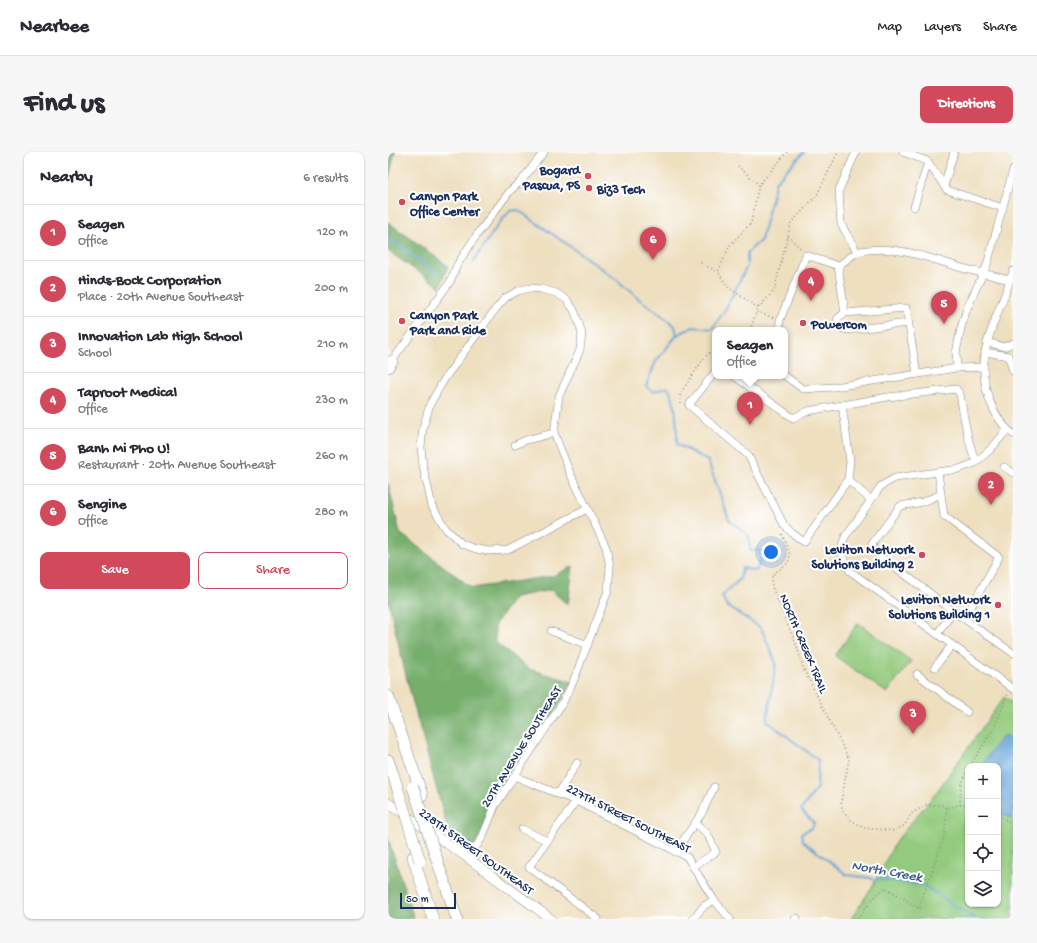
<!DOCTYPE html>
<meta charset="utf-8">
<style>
:root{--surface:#fff;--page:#f7f7f7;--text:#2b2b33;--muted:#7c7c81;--line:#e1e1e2;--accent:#d1495b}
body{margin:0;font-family:"Gochi Hand",sans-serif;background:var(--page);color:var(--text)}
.controls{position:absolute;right:12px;bottom:12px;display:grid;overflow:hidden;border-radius:8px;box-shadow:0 1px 3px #0004}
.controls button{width:36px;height:36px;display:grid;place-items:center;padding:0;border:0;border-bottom:1px solid var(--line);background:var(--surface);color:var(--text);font:20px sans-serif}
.scale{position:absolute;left:12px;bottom:10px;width:56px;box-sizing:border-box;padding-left:4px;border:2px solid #1b2f5e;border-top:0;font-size:11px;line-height:14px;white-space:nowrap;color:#1b2f5e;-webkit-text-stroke:3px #fff;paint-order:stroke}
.you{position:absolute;left:383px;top:400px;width:14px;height:14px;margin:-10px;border:3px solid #fff;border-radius:50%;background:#1a73e8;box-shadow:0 0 0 6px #1a73e833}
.badge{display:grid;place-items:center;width:26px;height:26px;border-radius:50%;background:var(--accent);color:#fff;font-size:13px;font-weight:700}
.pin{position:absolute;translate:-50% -33px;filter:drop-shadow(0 1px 2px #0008)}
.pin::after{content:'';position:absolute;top:21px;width:14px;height:12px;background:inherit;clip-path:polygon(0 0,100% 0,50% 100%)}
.popup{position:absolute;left:324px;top:175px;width:76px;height:52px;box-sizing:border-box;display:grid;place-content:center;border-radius:8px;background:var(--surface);filter:drop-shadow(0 1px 3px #0005);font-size:13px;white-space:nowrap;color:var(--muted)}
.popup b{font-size:15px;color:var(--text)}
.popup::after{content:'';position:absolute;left:50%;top:100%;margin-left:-8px;border:8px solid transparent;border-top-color:var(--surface)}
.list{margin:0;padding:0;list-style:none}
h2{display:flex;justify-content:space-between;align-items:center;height:52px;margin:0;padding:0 16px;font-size:17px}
h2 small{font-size:13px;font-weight:400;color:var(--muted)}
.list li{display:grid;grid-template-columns:26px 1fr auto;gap:12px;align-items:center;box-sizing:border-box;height:56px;padding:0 16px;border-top:1px solid var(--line)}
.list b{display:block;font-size:15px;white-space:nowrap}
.list p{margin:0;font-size:13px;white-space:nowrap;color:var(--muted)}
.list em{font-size:13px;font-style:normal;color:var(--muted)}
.actions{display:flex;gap:8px;padding:12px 16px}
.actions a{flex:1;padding:9px 0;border:1px solid var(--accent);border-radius:8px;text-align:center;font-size:14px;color:var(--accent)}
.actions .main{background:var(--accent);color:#fff}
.icon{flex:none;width:22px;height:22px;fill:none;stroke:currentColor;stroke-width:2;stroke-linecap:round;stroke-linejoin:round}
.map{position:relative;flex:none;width:625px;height:767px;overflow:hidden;border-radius:8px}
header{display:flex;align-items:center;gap:24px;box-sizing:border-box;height:56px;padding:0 20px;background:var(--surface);border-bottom:1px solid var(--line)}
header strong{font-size:19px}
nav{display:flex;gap:22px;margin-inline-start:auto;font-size:14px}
.intro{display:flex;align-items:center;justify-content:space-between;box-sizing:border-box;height:96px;padding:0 24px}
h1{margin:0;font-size:28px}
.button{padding:10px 18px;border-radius:8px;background:var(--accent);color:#fff;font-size:14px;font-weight:700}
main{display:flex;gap:24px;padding:0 24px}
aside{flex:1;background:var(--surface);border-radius:8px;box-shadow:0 1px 3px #0004}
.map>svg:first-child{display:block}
</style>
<header>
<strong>Nearbee</strong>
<nav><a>Map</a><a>Layers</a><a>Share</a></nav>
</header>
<div class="intro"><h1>Find us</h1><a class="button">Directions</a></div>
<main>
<aside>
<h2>Nearby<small>6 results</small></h2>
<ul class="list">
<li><span class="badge">1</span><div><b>Seagen</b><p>Office</p></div><em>120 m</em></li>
<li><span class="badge">2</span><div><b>Hinds-Bock Corporation</b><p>Place · 20th Avenue Southeast</p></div><em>200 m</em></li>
<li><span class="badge">3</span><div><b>Innovation Lab High School</b><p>School</p></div><em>210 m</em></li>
<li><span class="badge">4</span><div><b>Taproot Medical</b><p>Office</p></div><em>230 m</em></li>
<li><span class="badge">5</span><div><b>Banh Mi Pho U!</b><p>Restaurant · 20th Avenue Southeast</p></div><em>260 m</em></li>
<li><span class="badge">6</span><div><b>Sengine</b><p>Office</p></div><em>280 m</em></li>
</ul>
<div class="actions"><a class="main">Save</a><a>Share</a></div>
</aside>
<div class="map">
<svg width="625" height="767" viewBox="0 0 625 767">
<rect width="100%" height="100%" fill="#fff"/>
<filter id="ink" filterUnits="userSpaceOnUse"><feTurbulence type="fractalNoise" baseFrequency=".025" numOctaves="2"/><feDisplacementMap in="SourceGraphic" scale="8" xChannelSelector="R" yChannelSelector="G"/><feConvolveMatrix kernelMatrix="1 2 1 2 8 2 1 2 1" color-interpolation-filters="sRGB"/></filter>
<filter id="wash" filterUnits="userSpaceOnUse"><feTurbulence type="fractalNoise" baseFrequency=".012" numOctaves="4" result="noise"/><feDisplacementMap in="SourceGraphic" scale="16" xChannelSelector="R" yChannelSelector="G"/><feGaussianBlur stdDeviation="0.9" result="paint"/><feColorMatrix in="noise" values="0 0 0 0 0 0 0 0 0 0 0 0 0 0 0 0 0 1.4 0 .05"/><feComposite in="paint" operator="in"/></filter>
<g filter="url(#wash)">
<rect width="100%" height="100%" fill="#eedfbf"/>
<g fill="#93ca7d" stroke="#577c6e" fill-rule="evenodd">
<path d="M470 471 523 509 499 541 447 504Z"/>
<path d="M616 545 625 552V767H463L484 735 508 689 547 642ZM580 614H610V752H580Z"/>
</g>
<g fill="#76ae6c" stroke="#486e65">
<path d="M0 0H7L0 30Z"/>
<path d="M0 70 60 114 52 135 0 99Z"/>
<path d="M0 331 12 381 84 436 165 424 185 414 180 453 163 438 127 445 107 472V490L141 517 185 530 107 654 80 706 63 690 19 528 0 447Z"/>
<path d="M0 686 26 767H0Z"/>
</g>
<path fill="#69a4d9" stroke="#426a9c" d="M618 584 625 586V667L610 660V614H593L612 587Z"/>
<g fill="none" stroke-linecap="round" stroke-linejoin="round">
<g stroke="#69a4d9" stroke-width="2">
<path d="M416 0 388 29 373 88 359 101V114L338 156 324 177 305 175 289 183 268 209 258 234 265 240 279 235C289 244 289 278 289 292L320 309 341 368 361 384 362 399 372 398 373 408 368 419 354 416 352 427 334 444 339 454 373 476 388 511 379 569 430 608 429 636 413 658 426 671 424 676 414 681 415 689 459 723 535 733 587 767"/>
<path d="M0 86 50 122"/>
<path d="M85 110 112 70 122 59 130 58 200 107 229 128 252 148 267 158 287 174 289 183"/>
</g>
</g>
</g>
<g filter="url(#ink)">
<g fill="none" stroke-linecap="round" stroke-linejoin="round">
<g stroke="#84878e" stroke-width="8">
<g id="minor">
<path d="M515 0 539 9 559 38 615 56"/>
<path d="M556 34 566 0"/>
<path d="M526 55 540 10"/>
<path d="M469 100C503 91 541 106 574 116 590 120 606 124 622 128"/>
<path d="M450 114 457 161 518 156 529 222"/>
<path d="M625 119C612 164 584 199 601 247 606 260 614 274 625 282"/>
<path d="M457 161 450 166 448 172 449 175 459 178 521 171"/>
<path d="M391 178 392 168 418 103 450 114 469 100 453 72 451 38 468 0"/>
<path d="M599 190 616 195 625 191"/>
<path d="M597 200 621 204 625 219"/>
<path d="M1 209H4L62 130 69 113 88 84 122 39 134 28 156 0"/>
<path d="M569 216 568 201 573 176 579 156 599 113 625 18"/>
<path d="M327 220 301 253 360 303 396 373 404 381 416 390 460 328 483 348"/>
<path d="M346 224 405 266 420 259 500 245 568 237 572 242C576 265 579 288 588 310"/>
<path d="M397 224 415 237 446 235 569 216 595 215"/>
<path d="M454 253 462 309 460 328"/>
<path d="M619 278 603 297 587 311 571 317 507 326 493 334 457 385 453 397 456 408 462 419 625 537"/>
<path d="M127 293 138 288 166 281"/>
<path d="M616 315 625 321"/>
<path d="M550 320 556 364 611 405 583 455 572 464 486 399 484 392 512 354 535 350 553 342"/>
<path d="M572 464 625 501"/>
<path d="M163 479 200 493"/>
<path d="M549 482 566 459"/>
<path d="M547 515 564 493"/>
<path d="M529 522 579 560"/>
<path d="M126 624 188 649 299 705 326 748 342 767"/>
<path d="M170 642 189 611"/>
<path d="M188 649 141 715 210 767"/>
<path d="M134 677 159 689"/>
<path d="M287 700 314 661 326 635"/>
<path d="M80 706 94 686 107 654 175 550 185 530 220 439 222 415 218 395 182 321 166 281 171 244 192 198 194 182 191 171 186 158 179 148 168 141 153 137 141 136 130 139 117 146 106 159 57 226 42 252 35 276 33 295 35 314 44 354 58 377 74 392 88 397 101 399 120 398 199 357"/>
<path d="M305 715 328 700 319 681 307 671"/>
<path d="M305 767 316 754 326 748"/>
<path d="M407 767 409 766"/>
</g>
</g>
<g stroke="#84878e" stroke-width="10">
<path id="major" d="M0 651 80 706 163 767"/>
</g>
<g stroke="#84878e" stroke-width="12">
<g id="highway">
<path d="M0 215 4 209"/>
<path d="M0 544 34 643"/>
<path d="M0 608 5 622"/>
<path d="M25 705 45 767"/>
<path d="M55 726 69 767"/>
</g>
</g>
<g stroke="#84878e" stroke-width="1.5" stroke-dasharray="1 3" stroke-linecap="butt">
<path d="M350 14 371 33"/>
<path d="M400 84 414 98"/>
<path d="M309 109 330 120"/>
<path d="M370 156 340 135 330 120 342 93 363 71 371 33 399 0"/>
<path d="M369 160 386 166"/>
<path d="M362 178 370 156 386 139 403 71 429 43 450 0"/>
<path d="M293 252 292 242 316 206 321 201 327 200"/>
<path d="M394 382 402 403 400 411 384 423V435L408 492 416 518 461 607 453 650 455 659 463 668 476 676 507 679 517 673 523 662 538 653H553L559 656 572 653H580"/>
<path d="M582 614 607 574 620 542"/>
<path d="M572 653 573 632 580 618"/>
<path d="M610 663 625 672"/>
<path d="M81 690 82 688"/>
<path d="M470 767 482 750 497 735 532 757V752L556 685 559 656"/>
</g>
<use href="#minor" stroke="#fff" stroke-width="7"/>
<use href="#major" stroke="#fff" stroke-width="9"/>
<use href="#highway" stroke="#fff" stroke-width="11"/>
<g stroke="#84878e" stroke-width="12" stroke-linecap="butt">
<g id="highway-bridge">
<path d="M5 622 32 709"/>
<path d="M25 635 55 726"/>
</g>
</g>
<use href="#highway-bridge" stroke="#fff" stroke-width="11"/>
</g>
</g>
<g fill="#d1495b" stroke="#fff" stroke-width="1.5">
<circle cx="200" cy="24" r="4"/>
<circle cx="201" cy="36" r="4"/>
<circle cx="14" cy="50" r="4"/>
<circle cx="14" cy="169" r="4"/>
<circle cx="415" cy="171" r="4"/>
<circle cx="534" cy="403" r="4"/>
<circle cx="610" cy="453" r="4"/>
</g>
<g text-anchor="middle" stroke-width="4" stroke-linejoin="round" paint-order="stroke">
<g font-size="13" font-weight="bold" fill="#1b2f5e" stroke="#fff" text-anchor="start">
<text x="192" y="22" text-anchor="end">Bogard<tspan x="192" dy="15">Pascua, PS</tspan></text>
<text x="209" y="41">Biz3 Tech</text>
<text x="22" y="48">Canyon Park<tspan x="22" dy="15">Office Center</tspan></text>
<text x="22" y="167">Canyon Park<tspan x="22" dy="15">Park and Ride</tspan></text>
<text x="423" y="176">Powercom</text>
<text x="526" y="401" text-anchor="end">Leviton Network<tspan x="526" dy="15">Solutions Building 2</tspan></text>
<text x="602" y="451" text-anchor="end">Leviton Network<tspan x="602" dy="15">Solutions Building 1</tspan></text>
</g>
<g font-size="13" fill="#1b2f5e" stroke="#fff">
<text transform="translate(417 491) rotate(67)" y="5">NORTH CREEK TRAIL</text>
<text transform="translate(132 594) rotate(-58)" y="5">20TH AVENUE SOUTHEAST</text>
<text transform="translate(241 665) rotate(27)" y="5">227TH STREET SOUTHEAST</text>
<text transform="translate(89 698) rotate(36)" y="5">228TH STREET SOUTHEAST</text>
</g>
<g font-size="14" font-style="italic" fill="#3a5e8f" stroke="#fff">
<text transform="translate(499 718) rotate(10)" y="5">North Creek</text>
</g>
</g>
</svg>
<div class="controls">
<button>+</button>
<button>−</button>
<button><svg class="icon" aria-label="locate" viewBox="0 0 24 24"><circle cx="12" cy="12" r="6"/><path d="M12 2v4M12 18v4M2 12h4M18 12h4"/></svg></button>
<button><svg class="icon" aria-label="layers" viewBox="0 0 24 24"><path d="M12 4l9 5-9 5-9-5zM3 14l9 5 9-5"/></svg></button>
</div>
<div class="scale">50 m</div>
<div class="you"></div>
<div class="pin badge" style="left:362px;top:273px">1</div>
<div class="popup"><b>Seagen</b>Office</div>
<div class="pin badge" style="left:603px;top:353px">2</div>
<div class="pin badge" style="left:525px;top:582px">3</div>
<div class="pin badge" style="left:423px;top:149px">4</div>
<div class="pin badge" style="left:556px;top:172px">5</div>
<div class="pin badge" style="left:265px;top:108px">6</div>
</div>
</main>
